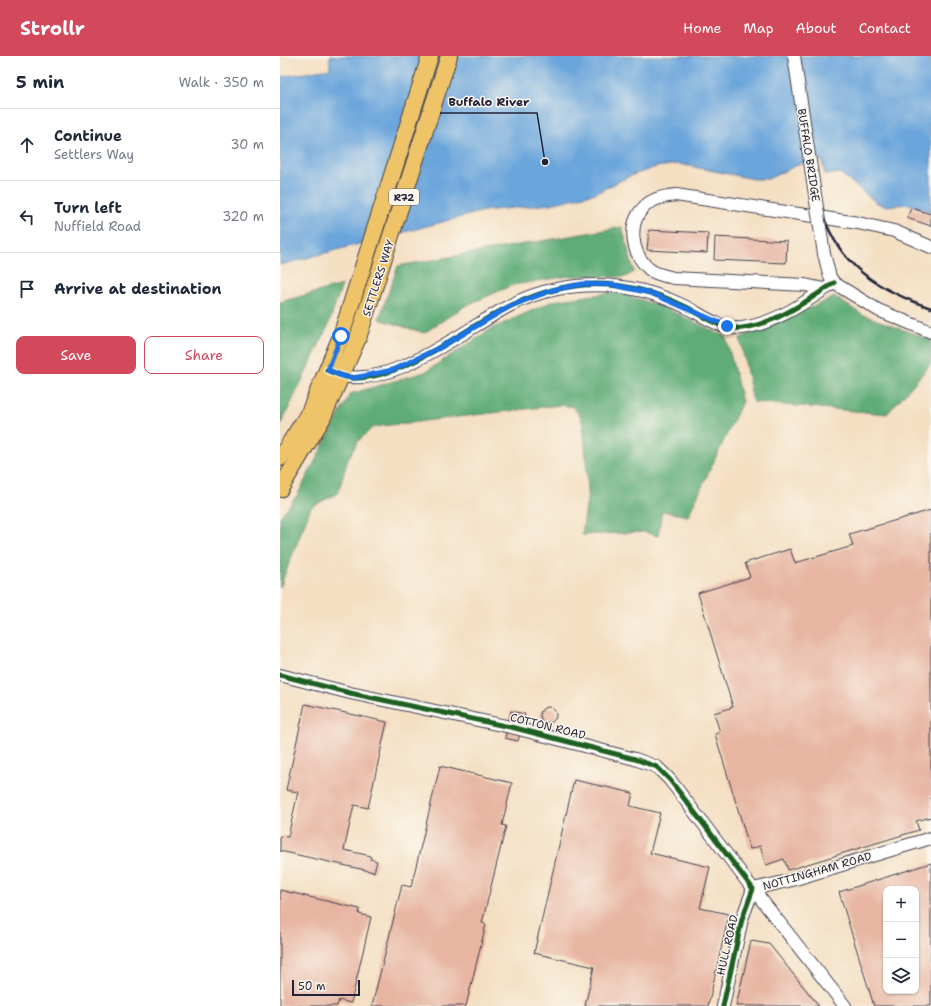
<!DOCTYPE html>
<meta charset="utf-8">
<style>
:root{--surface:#fff;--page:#f6f6f7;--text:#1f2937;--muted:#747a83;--line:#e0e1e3;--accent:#d1495b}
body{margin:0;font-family:"Shantell Sans",sans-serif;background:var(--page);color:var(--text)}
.controls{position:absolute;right:12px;bottom:12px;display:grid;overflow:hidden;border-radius:8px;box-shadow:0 1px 3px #0004}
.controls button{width:36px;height:36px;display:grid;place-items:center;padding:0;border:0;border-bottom:1px solid var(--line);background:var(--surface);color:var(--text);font:20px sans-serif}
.scale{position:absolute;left:12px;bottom:10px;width:68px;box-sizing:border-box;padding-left:4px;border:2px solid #22223b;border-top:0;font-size:11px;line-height:14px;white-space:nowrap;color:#22223b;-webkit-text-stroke:3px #fbf7ec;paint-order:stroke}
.stop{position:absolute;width:12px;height:12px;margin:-9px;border:3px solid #1a73e8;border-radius:50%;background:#fff}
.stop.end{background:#1a73e8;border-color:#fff;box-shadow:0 1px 4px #0008}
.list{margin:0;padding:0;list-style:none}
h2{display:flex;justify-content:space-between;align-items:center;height:52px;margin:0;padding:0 16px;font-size:17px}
h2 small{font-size:13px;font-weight:400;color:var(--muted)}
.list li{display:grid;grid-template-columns:26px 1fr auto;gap:12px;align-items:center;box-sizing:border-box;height:72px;padding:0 16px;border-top:1px solid var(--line)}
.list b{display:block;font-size:15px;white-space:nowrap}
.list p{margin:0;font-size:13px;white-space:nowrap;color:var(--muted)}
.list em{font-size:13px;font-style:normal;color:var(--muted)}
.actions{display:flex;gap:8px;padding:12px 16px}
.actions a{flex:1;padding:9px 0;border:1px solid var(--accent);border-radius:8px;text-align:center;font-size:14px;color:var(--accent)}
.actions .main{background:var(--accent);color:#fff}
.icon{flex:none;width:22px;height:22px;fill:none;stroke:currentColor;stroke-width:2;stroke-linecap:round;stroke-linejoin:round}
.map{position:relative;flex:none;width:651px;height:950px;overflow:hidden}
header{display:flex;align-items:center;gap:24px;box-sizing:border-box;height:56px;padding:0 20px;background:var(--accent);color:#fff}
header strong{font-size:19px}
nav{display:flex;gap:22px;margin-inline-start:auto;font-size:14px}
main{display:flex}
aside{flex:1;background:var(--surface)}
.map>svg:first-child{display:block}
</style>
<header>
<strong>Strollr</strong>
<nav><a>Home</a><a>Map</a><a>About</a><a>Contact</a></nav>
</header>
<main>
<aside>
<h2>5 min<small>Walk · 350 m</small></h2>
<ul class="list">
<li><svg class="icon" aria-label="ahead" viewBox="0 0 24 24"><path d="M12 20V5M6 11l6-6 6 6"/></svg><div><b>Continue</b><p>Settlers Way</p></div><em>30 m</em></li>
<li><svg class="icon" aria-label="left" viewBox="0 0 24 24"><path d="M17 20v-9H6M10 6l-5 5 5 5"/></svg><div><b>Turn left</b><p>Nuffield Road</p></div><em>320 m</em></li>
<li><svg class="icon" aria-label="arrive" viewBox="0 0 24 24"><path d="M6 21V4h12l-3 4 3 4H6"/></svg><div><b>Arrive at destination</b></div></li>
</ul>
<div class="actions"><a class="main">Save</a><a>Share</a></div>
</aside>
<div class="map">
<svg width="651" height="950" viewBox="0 0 651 950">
<rect width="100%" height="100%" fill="#fbf7ec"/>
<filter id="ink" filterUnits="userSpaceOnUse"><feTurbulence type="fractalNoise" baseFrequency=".025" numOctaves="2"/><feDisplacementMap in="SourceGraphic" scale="8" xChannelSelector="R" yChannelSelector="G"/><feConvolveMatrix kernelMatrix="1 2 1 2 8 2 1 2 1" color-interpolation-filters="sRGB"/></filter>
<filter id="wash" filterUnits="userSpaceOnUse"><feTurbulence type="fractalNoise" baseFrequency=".012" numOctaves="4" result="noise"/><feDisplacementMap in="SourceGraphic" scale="16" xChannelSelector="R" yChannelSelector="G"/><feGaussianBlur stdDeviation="0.9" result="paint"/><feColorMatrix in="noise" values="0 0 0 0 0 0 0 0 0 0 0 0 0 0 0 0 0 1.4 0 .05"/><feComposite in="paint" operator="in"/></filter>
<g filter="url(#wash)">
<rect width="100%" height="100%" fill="#f4dfc3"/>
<g fill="#5fac77" stroke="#406759">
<path d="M342 171 354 216 345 221 290 220 233 229 185 250 144 277 99 263 118 210Z"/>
<path d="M62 229 48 270 0 370V246Z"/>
<path d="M336 236 383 251 446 281 462 346 408 460 382 455 378 480 364 476 302 479 308 436 304 375 301 361 293 351 280 349 93 371 78 385 68 403 58 437 31 451 0 531V461L18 438 70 338 145 316 211 273 273 245Z"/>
<path d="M555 241 581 258 651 284V308L607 358 473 346 460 282Z"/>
</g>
<path fill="#6ba5db" stroke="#46648b" d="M50 0H651V156L629 148 605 150 597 147 560 117 545 119 542 104 519 108 488 123H474L399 108 376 111 350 120 316 137 271 148 204 155 0 209V21L50 13Z"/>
<g id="blocks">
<g fill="#e7b5a2" fill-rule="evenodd">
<path d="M631 152 651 158V170L627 162Z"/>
<path d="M369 174 428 177 427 197 367 194Z"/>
<path d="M435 181 507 185 506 207 434 204Z"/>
<path d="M651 454V761L636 765 639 774 508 814 504 803 486 809 480 790 470 793 435 678 440 676 434 657 453 651 418 537 470 521 465 507 510 493 515 507 573 490 569 478Z"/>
<path d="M25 648 107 666 88 752 74 749 64 794 91 800 90 803 97 805 94 816 0 795V780L8 781 18 736 6 734Z"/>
<circle cx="268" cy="659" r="8"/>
<path d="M231 655 245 658 238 685 225 682Z"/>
<path d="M160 710 232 727 222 769 226 770 202 867 206 868 186 950H92L122 829 131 831Z"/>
<path d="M294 724 353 737 350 750 380 757 370 797 430 811 420 852 449 858 428 950H305L314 911 254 897Z"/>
<path d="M651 807V950H594L559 836ZM606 833H636V935H606Z"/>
<path d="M0 834 80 853 79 858 91 861 71 947 59 944 57 950H0Z"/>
<path d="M471 885 489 888 539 950H456Z"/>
</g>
</g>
</g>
<g filter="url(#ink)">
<use href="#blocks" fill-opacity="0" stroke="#423e4f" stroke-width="1"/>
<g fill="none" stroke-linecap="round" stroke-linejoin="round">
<g stroke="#423e4f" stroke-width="14">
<g id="minor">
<path d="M544 198 550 221 554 227 598 254 651 276"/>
<path d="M544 233 525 229 394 222C385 220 374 218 368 212 351 196 347 167 365 150 373 142 385 140 396 139L578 167 614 175 651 191"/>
<path d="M54 317C105 339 185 273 229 250 244 242 261 236 277 233 322 224 365 231 406 251 424 260 441 274 462 272 495 268 527 245 554 227"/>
<path d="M0 619 70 637 235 672 355 703 377 711 390 724 473 833 462 863 443 950"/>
<path d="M565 950 473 833 512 824 651 782"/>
</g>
</g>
<g stroke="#423e4f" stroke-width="18">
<g id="major">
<path d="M0 402 29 357 61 280 150 0"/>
<path d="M0 433 42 363 78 282 169 0"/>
</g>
</g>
<use href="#minor" stroke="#fff" stroke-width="12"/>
<use href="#major" stroke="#efc469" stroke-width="16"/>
<path stroke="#22223b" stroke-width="2.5" d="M516 0 537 137C551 203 589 231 651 252"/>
<g stroke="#423e4f" stroke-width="14" stroke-linecap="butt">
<path id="minor-bridge" d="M514 0 544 198"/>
</g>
<use href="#minor-bridge" stroke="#fff" stroke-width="12"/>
<g stroke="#fbf7ec" stroke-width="8">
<g id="cycleway">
<path d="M47 314C56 318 64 321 73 322 116 324 172 283 208 262 275 223 334 216 406 251 423 260 441 274 462 272 495 268 527 245 554 227"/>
<path d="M0 619 70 637 235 672 355 703 377 711 390 724 473 833 462 863 443 950"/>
</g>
</g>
<use href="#cycleway" stroke="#1b5e20" stroke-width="5"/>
</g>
</g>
<g fill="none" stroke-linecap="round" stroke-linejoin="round" filter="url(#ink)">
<path stroke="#1a73e8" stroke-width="5" d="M61 280 48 314 62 320 74 322 113 314 159 292 230 250 272 234 303 228 334 229 371 237 447 270"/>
</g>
<g text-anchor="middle" stroke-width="3" stroke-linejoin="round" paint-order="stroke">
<rect fill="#fbf7ec" stroke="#636270" stroke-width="1" x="109" y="133" width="30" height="16" rx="3"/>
<g font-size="10" font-weight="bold" fill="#22223b">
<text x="124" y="145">R72</text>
</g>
<g font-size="11" fill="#22223b" stroke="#fbf7ec">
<text transform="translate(529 99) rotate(81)" y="4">BUFFALO BRIDGE</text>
<text transform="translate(98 222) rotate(-72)" y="4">SETTLERS WAY</text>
<text transform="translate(268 670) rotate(14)" y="4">COTTON ROAD</text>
<text transform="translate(537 815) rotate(-16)" y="4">NOTTINGHAM ROAD</text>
<text transform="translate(447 889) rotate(-77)" y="4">HULL ROAD</text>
</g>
</g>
<path fill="none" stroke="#22223b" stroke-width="1.5" d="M265 106L257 57H160"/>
<circle fill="#22223b" stroke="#fbf7ec" stroke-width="1.5" cx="265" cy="106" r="4"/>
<g font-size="12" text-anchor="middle" font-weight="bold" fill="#22223b" stroke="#fbf7ec" stroke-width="3" stroke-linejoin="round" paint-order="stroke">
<text x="209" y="50">Buffalo River</text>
</g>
</svg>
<div class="controls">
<button>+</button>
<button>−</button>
<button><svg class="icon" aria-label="layers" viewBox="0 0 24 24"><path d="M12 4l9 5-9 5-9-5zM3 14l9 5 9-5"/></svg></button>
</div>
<div class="scale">50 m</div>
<div class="stop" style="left:61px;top:280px"></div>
<div class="stop end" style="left:447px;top:270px"></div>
</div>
</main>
